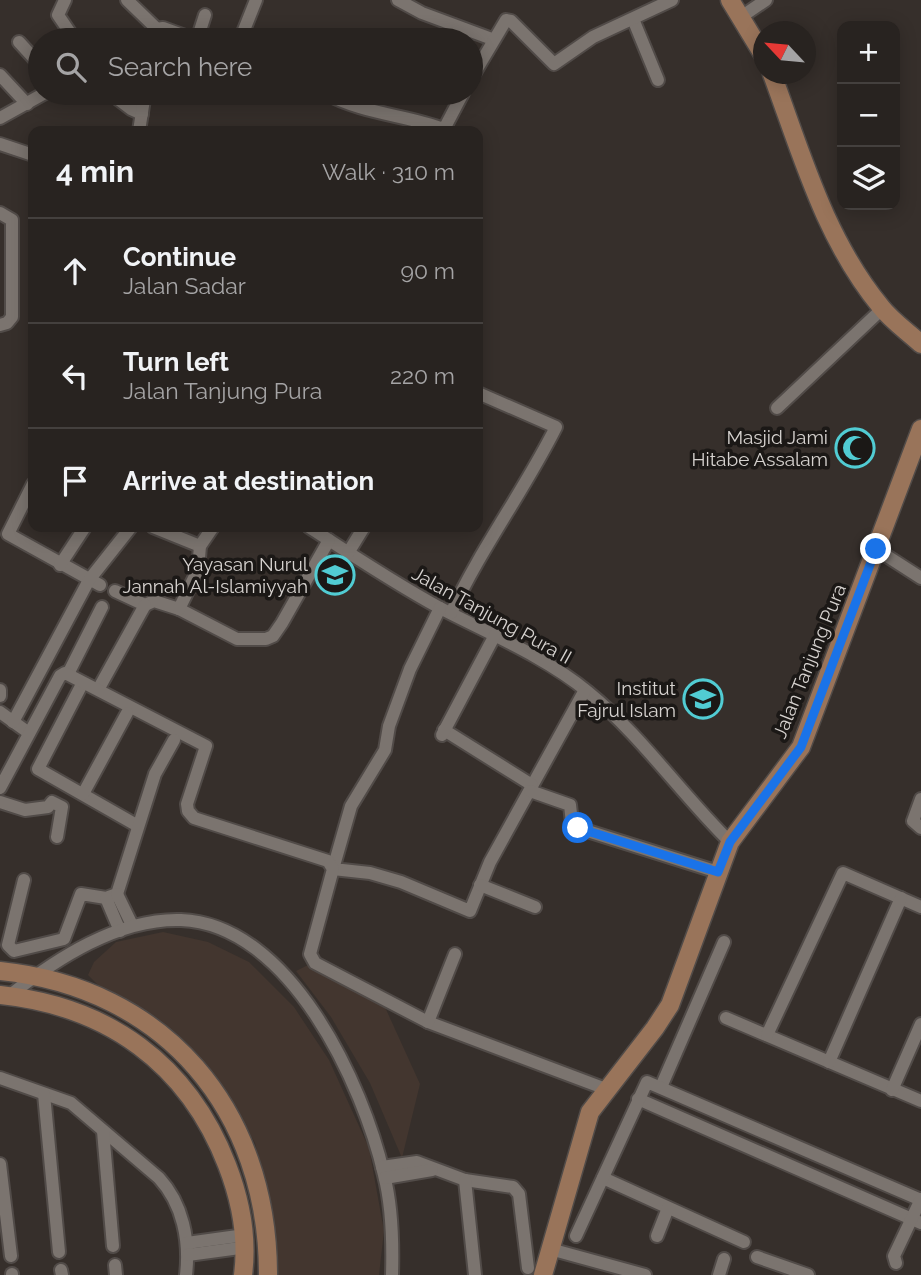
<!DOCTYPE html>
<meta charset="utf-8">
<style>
:root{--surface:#282320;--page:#342f2d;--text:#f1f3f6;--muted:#a5a4a5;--line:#44403e}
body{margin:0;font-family:Raleway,sans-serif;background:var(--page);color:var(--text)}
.controls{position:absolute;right:21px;top:21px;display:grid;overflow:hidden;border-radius:14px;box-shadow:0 4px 18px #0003}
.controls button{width:63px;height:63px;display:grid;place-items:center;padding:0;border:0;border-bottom:2px solid var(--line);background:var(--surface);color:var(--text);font:35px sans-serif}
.compass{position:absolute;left:753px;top:21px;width:63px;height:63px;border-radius:50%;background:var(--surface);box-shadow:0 4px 18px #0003;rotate:296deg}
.stop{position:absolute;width:21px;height:21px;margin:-16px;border:5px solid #1a73e8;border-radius:50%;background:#fff}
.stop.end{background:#1a73e8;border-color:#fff;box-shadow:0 2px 7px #0008}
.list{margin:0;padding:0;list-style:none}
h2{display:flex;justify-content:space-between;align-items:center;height:91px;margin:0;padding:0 28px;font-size:30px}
h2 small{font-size:23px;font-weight:400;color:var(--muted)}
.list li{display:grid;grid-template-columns:46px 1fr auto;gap:21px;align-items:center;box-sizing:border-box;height:105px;padding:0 28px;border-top:2px solid var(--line)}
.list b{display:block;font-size:26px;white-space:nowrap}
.list p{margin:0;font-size:23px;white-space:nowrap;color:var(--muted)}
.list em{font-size:23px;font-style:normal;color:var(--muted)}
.icon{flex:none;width:38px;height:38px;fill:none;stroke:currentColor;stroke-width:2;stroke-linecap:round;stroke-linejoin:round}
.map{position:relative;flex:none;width:921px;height:1275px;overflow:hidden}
.search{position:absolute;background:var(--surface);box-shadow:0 4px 18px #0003;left:28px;top:28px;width:455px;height:77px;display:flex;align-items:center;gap:18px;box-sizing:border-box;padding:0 24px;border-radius:38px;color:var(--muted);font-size:26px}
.panel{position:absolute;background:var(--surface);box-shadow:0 4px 18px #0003;left:28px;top:126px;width:455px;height:406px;border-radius:14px}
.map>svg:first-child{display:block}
</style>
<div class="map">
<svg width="921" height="1275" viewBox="0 0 921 1275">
<rect width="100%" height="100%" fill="#362f2b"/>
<g fill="#43362f">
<path d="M163 932 208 942 249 962 294 1007 329 1060 369 1148 384 1231 379 1275H274L270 1207 255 1143 223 1087 189 1051 141 1011 99 986 88 975 94 962 116 942Z"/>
<path d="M308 965 384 1005 420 1084 402 1158 370 1083 331 1017 296 971Z"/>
</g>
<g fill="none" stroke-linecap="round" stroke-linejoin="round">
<g stroke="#514b48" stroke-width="16">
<g id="street">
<path d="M65 0 58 15 75 40"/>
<path d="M127 0 157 29"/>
<path d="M398 0 422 13 492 39"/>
<path d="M741 17 766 0"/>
<path d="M633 19 658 80"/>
<path d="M157 29 163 28 196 40"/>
<path d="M197 40 205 15"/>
<path d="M240 40 256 0"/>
<path d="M19 42 40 65"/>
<path d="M0 75 27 104"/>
<path d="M471 79 506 20 511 21 554 64 593 37 672 0"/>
<path d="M110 93 131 109 142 114"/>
<path d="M325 93C361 113 405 115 444 129"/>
<path d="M0 118 45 93"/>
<path d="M139 131 145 93"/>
<path d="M443 131 463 93"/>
<path d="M0 144 33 155"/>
<path d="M0 213 12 220V317L7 323 0 325"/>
<path d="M777 408 882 309"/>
<path d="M33 484 8 534 100 585"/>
<path d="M153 527 200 546"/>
<path d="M309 527C352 555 394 583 440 608 488 633 546 657 588 692 642 736 681 794 730 842"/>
<path d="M876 549 921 578"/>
<path d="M348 553 364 527"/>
<path d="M60 565 85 527"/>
<path d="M115 591 145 605 154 601 179 609 237 639H266L273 636 282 623 329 540"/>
<path d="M440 608 410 669 389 726 385 750 351 806 333 869 370 873 401 882 470 911 490 862 585 690"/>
<path d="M179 609 198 570 200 546 213 527"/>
<path d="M451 613C481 548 524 491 556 427L478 393"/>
<path d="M68 674 102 607"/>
<path d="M80 688 38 769 138 826"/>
<path d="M99 688 145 605"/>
<path d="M0 690V696"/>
<path d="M0 712 29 733"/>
<path d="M13 722 89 580 131 527"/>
<path d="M444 730 532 785"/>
<path d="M442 735 495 635"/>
<path d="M0 788 60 676 65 673 206 746 187 804 188 811 194 818 328 861 333 869 310 954 315 963 428 1022 606 1089"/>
<path d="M530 791 570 805 572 823 578 828 718 872"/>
<path d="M83 794 127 713"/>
<path d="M921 799 913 821 921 828"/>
<path d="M0 802 25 810 48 807 52 802 62 807 57 837"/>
<path d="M24 880 8 945 14 951 64 939 81 894 106 898 117 894 155 774 174 740"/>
<path d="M480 885 535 907"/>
<path d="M117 894 132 925"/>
<path d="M106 898 120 931"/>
<path d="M9 996C56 959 118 918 181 920 290 924 363 1084 384 1175 392 1206 393 1242 392 1275"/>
<path d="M726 1018 921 1101"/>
<path d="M428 1022 455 954"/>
<path d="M767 1035 843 873 921 907"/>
<path d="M829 1062 901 898"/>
<path d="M0 1078 71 1103 159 1178C183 1204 190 1241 186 1275"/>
<path d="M661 1087 724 942"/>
<path d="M892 1090 921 1024"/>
<path d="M44 1094 59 1252"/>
<path d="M638 1099 921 1223"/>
<path d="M103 1131 113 1246"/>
<path d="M0 1164 11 1256"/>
<path d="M382 1167 417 1162 465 1180 513 1187 519 1194 528 1268"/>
<path d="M385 1178 432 1170"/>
<path d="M603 1178 744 1242"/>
<path d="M465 1180 475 1275"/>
<path d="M576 1236 647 1082 921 1200"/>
<path d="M657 1236 668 1208"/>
<path d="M187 1243 245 1235"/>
<path d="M550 1249 645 1275"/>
<path d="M188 1255 247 1247"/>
<path d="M757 1257 808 1275"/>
<path d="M896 1263 894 1256 921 1199"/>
<path d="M115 1265 116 1275"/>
<path d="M61 1270 62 1275"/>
<path d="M12 1274V1275"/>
<path d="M719 1275 724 1259"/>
</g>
</g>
<g stroke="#514b48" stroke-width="21">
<g id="secondary">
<path d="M730 0 764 56"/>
<path d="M772 74C802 155 825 239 881 307 892 321 908 332 921 344"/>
<path d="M0 971C165 988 268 1110 268 1275"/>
<path d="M0 995C108 1006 188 1064 227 1165 241 1201 248 1237 243 1275"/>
<path d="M543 1275 590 1112 655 1028 670 1005 730 842 801 747 921 429"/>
</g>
</g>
<use href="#street" stroke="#7b746f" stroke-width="12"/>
<use href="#secondary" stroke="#99745a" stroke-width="18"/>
</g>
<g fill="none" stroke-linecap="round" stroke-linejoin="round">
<path stroke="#1a73e8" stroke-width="9" d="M578 828 718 872 730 842 801 747 876 549"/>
</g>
<defs>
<g id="mosque-ring" transform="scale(2.0125)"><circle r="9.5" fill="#1b1816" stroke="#51ccd3" stroke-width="1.5"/><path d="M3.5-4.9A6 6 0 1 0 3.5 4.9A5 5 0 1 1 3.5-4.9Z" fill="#51ccd3"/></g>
<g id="school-ring" transform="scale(2.0125)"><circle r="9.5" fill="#1b1816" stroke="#51ccd3" stroke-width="1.5"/><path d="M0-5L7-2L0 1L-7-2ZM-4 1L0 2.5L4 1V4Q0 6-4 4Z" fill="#51ccd3"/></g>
<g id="university-ring" transform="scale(2.0125)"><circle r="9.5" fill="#1b1816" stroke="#51ccd3" stroke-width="1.5"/><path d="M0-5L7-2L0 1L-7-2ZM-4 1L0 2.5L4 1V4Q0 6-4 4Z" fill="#51ccd3"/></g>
</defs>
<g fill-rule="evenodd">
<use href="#mosque-ring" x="855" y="448"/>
<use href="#school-ring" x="335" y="575"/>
<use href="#university-ring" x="703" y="699"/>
</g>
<g text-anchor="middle" stroke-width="7" stroke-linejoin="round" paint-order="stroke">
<g font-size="19" fill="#d6d2cf" stroke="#1b1816" text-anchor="end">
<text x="828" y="444">Masjid Jami<tspan x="828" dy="22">Hitabe Assalam</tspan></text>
<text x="308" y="571">Yayasan Nurul<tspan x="308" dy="22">Jannah Al-Islamiyyah</tspan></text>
<text x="676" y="695">Institut<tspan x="676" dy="22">Fajrul Islam</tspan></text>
</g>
<g font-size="19" fill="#d6d2cf" stroke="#1b1816">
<text transform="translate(492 615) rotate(29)" y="7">Jalan Tanjung Pura II</text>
<text transform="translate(809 661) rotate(-68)" y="7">Jalan Tanjung Pura</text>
</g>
</g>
</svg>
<div class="controls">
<button>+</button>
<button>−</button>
<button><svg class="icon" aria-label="layers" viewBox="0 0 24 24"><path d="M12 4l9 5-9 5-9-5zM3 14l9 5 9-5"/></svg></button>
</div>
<svg class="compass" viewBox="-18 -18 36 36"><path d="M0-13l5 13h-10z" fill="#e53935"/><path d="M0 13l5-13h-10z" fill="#a5a4a5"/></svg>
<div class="stop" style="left:578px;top:828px"></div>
<div class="stop end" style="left:876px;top:549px"></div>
<div class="search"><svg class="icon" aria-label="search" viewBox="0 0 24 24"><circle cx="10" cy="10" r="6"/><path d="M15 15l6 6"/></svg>Search here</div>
<section class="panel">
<h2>4 min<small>Walk · 310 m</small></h2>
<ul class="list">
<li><svg class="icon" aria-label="ahead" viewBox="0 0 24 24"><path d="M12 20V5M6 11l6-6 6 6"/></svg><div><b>Continue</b><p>Jalan Sadar</p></div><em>90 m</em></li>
<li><svg class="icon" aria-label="left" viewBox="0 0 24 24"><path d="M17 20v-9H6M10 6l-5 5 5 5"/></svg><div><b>Turn left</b><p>Jalan Tanjung Pura</p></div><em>220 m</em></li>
<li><svg class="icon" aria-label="arrive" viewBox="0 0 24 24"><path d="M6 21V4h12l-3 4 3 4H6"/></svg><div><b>Arrive at destination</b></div></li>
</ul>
</section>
</div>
